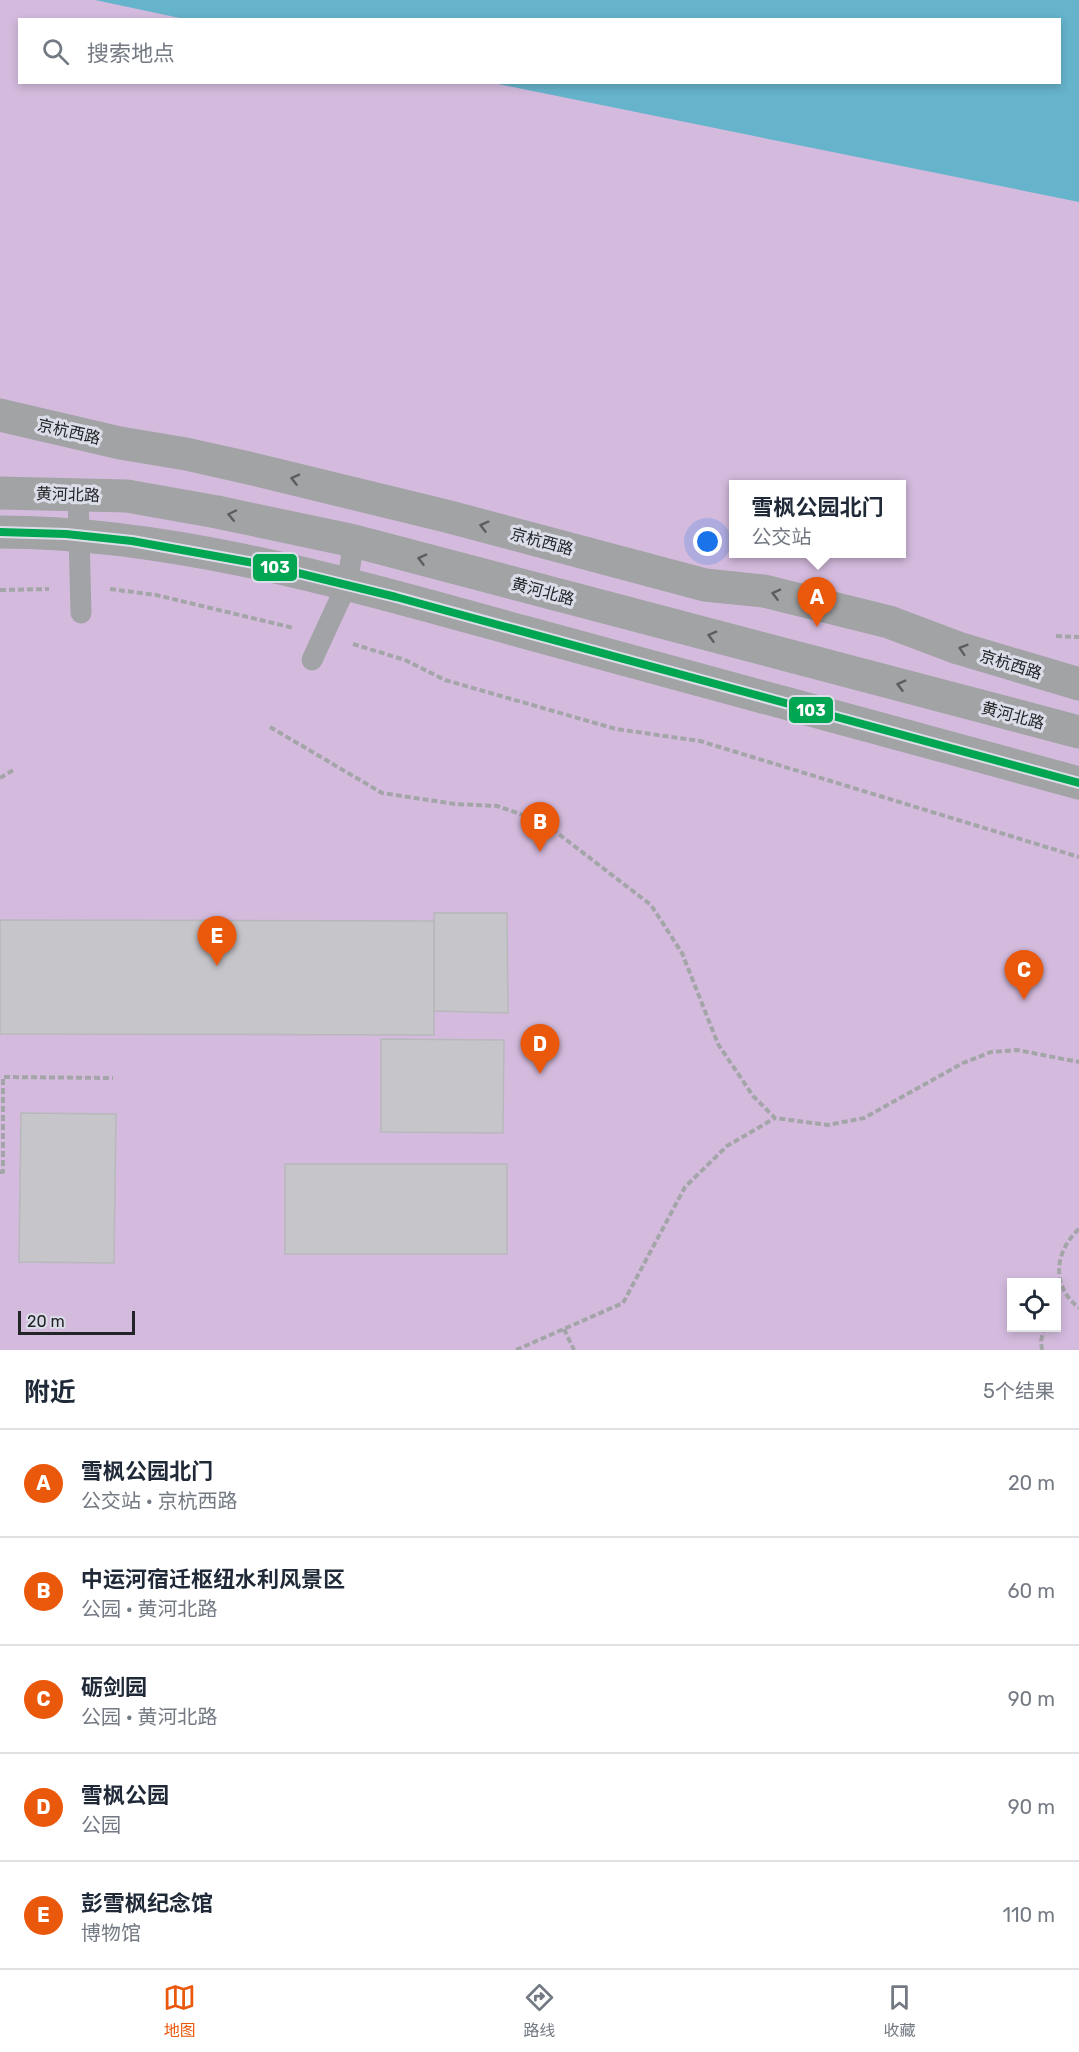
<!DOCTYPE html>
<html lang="zh">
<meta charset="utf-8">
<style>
:root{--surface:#fff;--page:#f2f2f3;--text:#1f2937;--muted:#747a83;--line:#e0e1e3;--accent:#ea580c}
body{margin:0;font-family:Rubik,"Noto Sans SC",sans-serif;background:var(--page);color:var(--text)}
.controls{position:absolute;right:18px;bottom:18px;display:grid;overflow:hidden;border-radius:0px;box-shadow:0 3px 9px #0003}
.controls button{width:54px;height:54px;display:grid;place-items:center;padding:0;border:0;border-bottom:2px solid var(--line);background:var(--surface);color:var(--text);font:30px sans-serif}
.scale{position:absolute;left:18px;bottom:15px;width:117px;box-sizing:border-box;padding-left:6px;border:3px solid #222427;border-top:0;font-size:16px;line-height:21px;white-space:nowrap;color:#222427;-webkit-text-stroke:4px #dbdee8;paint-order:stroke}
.you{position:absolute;left:708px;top:542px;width:21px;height:21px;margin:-15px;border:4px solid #fff;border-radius:50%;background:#1a73e8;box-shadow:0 0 0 9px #1a73e833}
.badge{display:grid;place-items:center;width:39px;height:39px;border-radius:50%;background:var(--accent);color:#fff;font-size:20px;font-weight:700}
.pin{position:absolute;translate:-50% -50px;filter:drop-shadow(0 2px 3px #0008)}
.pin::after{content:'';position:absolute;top:32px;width:21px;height:18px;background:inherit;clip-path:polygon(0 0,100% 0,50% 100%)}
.popup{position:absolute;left:729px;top:480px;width:177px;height:78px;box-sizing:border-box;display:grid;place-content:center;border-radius:0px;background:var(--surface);filter:drop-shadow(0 2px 4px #0005);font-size:20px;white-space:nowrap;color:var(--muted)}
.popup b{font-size:22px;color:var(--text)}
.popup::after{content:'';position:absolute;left:50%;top:100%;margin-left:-12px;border:12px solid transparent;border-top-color:var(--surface)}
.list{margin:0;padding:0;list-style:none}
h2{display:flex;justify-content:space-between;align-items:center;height:78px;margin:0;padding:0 24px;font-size:26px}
h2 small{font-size:20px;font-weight:400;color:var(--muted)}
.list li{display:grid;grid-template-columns:39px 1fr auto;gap:18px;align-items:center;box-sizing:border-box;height:108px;padding:0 24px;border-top:2px solid var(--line)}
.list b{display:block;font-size:22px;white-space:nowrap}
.list p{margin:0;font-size:20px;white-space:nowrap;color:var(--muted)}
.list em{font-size:20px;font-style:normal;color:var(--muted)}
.icon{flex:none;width:33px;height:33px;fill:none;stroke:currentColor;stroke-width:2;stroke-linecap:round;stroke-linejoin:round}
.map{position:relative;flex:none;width:1079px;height:1350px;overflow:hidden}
.search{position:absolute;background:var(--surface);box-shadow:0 3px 9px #0003;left:18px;right:18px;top:18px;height:66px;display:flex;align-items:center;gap:15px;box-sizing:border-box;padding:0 21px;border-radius:0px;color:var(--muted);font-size:22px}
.sheet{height:618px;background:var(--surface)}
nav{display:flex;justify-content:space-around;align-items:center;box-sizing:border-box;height:84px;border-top:2px solid var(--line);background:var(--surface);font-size:16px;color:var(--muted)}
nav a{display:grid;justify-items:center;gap:3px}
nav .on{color:var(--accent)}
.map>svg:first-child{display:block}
</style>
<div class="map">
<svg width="1079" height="1350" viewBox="0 0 1079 1350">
<rect width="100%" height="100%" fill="#dedfe5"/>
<path fill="#d4bbde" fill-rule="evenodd" d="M0 0H1079V1350H0ZM20 20H1060V82H20ZM733 484H901V554H733ZM1012 1282H1056V1328H1012Z"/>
<path fill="#66b3cc" d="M95 0H1079V202L493 83 1060 82V20H189Z"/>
<g fill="#c5c5ca" stroke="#b8b8bc" stroke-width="1.5">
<path d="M434 913H507L508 1013 434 1011Z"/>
<path d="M0 920 434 921V1035L0 1034Z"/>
<path d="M381 1039 504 1040 503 1133 381 1132Z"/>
<path d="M21 1113 116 1114 114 1263 19 1262Z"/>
<rect x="285" y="1164" width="222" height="90"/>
</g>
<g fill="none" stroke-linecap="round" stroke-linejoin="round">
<g stroke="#a4a5a8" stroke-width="4" stroke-dasharray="6 3" stroke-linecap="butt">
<path d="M110 589 156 595 294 628"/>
<path d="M0 590 49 589"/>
<path d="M1056 636 1079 637"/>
<path d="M353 644 405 660 445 680 616 729 700 741 1079 857"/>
<path d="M270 727 382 793 455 804 497 806 543 822 651 905 682 953 718 1044 753 1096 775 1118 828 1125 864 1118 963 1063 991 1052 1017 1050 1079 1062"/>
<path d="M0 778 15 769"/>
<path d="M0 1172H3V1077L113 1078"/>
<path d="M1079 1229C1054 1252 1051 1286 1079 1308"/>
<path d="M1056 1295 1062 1288"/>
<path d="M564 1329 574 1350"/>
<path d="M516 1350 623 1303 685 1187 727 1146 775 1118"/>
<path d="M1042 1350 1041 1341 1044 1328"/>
</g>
<g stroke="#a2a3a6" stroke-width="21">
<path d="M78 494 81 613"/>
<path d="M312 660 347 584 354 541"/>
</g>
<g stroke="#a2a3a5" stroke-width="33">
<path d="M0 415 120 443 186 454 257 470 446 516 705 585 764 591 889 622 958 648 1079 684"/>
<path d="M0 493 127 496 217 512 354 541 1079 732"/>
<path d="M0 532C175 532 356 586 524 632 709 682 894 733 1079 783"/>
</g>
<g stroke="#dbdee8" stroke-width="12">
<path id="bus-1" d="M0 532 66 534 132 541 265 565 396 597 1079 783"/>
</g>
<use href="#bus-1" stroke="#00a651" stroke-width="8"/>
</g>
<defs><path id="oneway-chevron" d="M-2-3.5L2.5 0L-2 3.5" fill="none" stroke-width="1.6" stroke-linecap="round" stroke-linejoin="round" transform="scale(1.5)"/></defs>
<g stroke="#5c5d60">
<use href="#oneway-chevron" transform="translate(295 479) rotate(-166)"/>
<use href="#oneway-chevron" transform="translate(232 515) rotate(-168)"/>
<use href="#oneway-chevron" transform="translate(484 526) rotate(-165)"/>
<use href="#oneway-chevron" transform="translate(422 559) rotate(-165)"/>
<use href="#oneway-chevron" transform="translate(776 594) rotate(-166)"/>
<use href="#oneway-chevron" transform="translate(712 636) rotate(-165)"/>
<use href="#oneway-chevron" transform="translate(963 649) rotate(-163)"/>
<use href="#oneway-chevron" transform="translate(901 685) rotate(-165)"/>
</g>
<g text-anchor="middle" stroke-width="6" stroke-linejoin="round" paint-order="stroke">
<g font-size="16" fill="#222427" stroke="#dbdee8">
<text transform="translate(69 431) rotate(13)" y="6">京杭西路</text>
<text transform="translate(68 494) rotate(2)" y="6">黄河北路</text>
<text transform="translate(542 541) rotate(15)" y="6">京杭西路</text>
<text transform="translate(543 591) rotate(15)" y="6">黄河北路</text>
<text transform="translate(1011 664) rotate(17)" y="6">京杭西路</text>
<text transform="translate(1013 715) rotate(15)" y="6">黄河北路</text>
</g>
</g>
<g stroke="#dbdee8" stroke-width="2">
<rect x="252" y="553" width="46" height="29" rx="6" fill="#00a651"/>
<rect x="788" y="696" width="46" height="28" rx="6" fill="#00a651"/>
</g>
<g font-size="16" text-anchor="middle" font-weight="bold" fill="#fff">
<text x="275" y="573">103</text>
<text x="811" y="716">103</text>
</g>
</svg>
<div class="controls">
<button><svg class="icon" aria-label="locate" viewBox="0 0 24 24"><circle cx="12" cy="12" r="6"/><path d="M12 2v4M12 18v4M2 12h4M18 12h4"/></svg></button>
</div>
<div class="scale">20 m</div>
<div class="you"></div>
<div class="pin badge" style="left:817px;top:627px">A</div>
<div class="popup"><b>雪枫公园北门</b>公交站</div>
<div class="pin badge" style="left:540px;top:852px">B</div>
<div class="pin badge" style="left:1024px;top:1000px">C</div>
<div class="pin badge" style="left:540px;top:1074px">D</div>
<div class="pin badge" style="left:217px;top:966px">E</div>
<div class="search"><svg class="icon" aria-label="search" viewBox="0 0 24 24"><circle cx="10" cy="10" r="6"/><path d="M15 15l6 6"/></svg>搜索地点</div>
</div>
<section class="sheet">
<h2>附近<small>5个结果</small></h2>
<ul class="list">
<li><span class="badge">A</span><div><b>雪枫公园北门</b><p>公交站 · 京杭西路</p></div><em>20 m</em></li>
<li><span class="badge">B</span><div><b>中运河宿迁枢纽水利风景区</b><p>公园 · 黄河北路</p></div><em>60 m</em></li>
<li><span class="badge">C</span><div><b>砺剑园</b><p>公园 · 黄河北路</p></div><em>90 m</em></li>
<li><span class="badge">D</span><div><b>雪枫公园</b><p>公园</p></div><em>90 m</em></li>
<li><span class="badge">E</span><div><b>彭雪枫纪念馆</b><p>博物馆</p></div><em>110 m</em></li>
</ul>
</section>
<nav>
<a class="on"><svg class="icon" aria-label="map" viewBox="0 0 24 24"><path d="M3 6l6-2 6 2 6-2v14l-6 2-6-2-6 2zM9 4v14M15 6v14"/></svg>地图</a>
<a><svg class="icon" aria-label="directions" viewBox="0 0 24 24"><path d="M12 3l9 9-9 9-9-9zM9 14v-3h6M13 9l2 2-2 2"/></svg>路线</a>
<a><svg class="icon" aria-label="saved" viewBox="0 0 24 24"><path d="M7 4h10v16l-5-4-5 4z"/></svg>收藏</a>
</nav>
